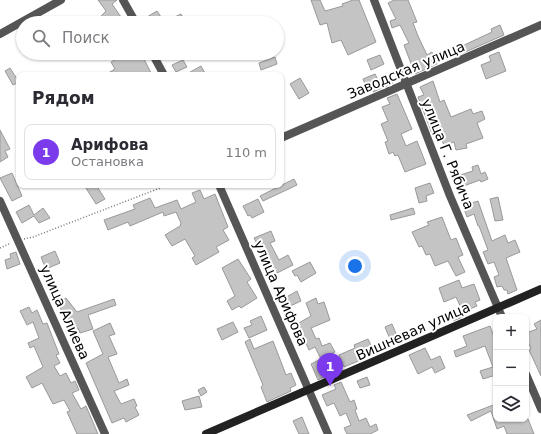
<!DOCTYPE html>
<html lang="ru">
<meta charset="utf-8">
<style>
:root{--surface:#fff;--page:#f2f2f3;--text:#2b2b33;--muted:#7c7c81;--line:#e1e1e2;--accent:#7c3aed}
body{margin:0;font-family:"DejaVu Sans",sans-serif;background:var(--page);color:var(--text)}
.controls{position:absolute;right:12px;bottom:12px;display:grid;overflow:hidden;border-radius:8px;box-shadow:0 1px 3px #0004}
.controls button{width:36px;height:36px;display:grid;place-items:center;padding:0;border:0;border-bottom:1px solid var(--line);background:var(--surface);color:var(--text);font:20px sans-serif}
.you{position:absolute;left:355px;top:266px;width:14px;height:14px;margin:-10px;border:3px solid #fff;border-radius:50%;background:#1a73e8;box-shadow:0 0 0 6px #1a73e833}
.badge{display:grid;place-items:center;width:26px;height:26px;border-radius:50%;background:var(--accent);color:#fff;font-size:13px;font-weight:700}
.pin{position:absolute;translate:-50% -33px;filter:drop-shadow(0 1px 2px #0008)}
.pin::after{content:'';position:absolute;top:21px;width:14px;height:12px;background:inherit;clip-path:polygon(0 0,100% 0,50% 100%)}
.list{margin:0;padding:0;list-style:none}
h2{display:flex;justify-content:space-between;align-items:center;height:52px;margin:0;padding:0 16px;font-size:17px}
h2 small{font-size:13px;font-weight:400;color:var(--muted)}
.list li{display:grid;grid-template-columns:26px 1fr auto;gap:12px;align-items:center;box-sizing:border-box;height:56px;margin:0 8px 8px;padding:0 8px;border:1px solid var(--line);border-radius:8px}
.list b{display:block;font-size:15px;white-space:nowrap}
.list p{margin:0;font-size:13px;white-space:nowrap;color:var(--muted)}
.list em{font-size:13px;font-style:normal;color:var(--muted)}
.icon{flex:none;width:22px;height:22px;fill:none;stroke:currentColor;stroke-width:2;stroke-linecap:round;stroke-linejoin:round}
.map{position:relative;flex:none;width:541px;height:434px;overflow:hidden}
.search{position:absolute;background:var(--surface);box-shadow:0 1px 3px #0004;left:16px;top:16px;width:268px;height:44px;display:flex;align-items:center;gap:10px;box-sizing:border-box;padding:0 14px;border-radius:22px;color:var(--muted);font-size:15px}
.panel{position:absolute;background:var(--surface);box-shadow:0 1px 3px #0004;left:16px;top:72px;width:268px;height:116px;border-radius:8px}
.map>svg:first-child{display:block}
</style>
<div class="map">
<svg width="541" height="434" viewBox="0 0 541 434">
<rect width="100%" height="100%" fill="#fff"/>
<g fill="#c4c4c4" stroke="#999">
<path d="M98 0H117L112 4 121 17 113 23H106L101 16 106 11Z"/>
<path d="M311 0H320L325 11 343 6 342 4 353 0H359L376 42 348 55 341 40 332 43 327 23 320 25Z"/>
<path d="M394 0H408L417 22 413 23 418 36 427 55 432 52 437 64 415 74 404 45 409 43 400 25 392 28 390 21 396 19 388 3Z"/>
<path d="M157 11 163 20 157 23H151L147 17Z"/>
<path d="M181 14 186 23H162Z"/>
<path d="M500 25 504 35 463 53 460 47 492 32 491 29Z"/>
<path d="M499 52 506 71 486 79 481 65 491 61 489 56Z"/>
<path d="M127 53H141L152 75H105L115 69 111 62Z"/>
<path d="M380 55 384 64 371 70 367 60Z"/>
<path d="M275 57 277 64 261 70 259 63Z"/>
<path d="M183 60 187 67 176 72 172 65Z"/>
<path d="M201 66 206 75H185Z"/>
<path d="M10 68 19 82 13 85 5 71Z"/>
<path d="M375 74 378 80 390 75 393 83 373 92 371 87 367 89 363 79Z"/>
<path d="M300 78 309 93 299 99 290 84Z"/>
<path d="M433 81 440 102 444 100 451 117 471 109 473 114 482 111 485 119 477 123 483 138 466 144 467 148 456 150 454 142 444 146 440 134 433 136 418 97 424 95 420 87Z"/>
<path d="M397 94 412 129 401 134 406 146 417 141 426 164 405 172 398 155 395 156 393 152 389 154 385 142 388 141 381 124 388 121 382 107 390 104 387 98Z"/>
<path d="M0 130 10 149 5 151 8 157 0 162Z"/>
<path d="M478 165 481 174 485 172 488 179 481 182 480 180 461 187 457 176 473 171 472 167Z"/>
<path d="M12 173 22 196 12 201 0 178Z"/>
<path d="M294 179 297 185 263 201 260 196Z"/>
<path d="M430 183 434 193 426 196 427 201 419 203 415 188Z"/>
<path d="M84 185H96L105 199 96 204Z"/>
<path d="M200 190 204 199 215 194 228 227 223 230 229 240 216 247 219 252 196 265 192 258 195 256 185 239 172 246 165 235 180 226 181 223 176 212 164 216 163 212 130 226 128 222 108 230 104 220 135 209 133 205 150 198 155 208 177 200 181 209 196 202 192 193Z"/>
<path d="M498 197 503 220 495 221 490 199Z"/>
<path d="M258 199 264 212 252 218 250 215 248 216 243 206Z"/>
<path d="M478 201 492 241 505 235 508 243 515 240 520 252 506 258 517 290 508 294 507 290H504L502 286 497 287 494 277 499 275 494 262 488 264 483 252 488 250 479 226H478L474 214 467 217 463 206Z"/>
<path d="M29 205 34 215 43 208 50 218 39 223 34 216 22 223 16 212Z"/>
<path d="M413 208 415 214 391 220 390 215Z"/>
<path d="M442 217 451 240 456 238 463 255 458 257 465 272 456 276 448 261 435 266 430 254 426 255 422 246 419 247 412 232 429 225 427 222Z"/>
<path d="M271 231 275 241 270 243 279 260 288 255 293 265 273 275 254 238Z"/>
<path d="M55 251 60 263 46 269 41 257Z"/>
<path d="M16 252 20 264 7 269 5 260 11 258 10 254Z"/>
<path d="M238 259 251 279 247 282 257 298 241 308 239 306 232 310 227 301 235 296 222 268Z"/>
<path d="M310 262 316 273 301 282 297 275 295 276 292 271Z"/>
<path d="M459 280 462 288 474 284 480 300 475 302 477 306 463 312 465 316 453 321 451 318 463 312 456 297 444 302 439 288Z"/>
<path d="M297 291 301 301 286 308 283 299Z"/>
<path d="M66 298 77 312 114 299 116 305 88 315 93 329 80 333 78 328 72 330 65 310 63 312 57 304Z"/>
<path d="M316 298 318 304 324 302 330 320 311 328 316 339 319 338 322 346 330 343 335 352 326 356 333 372 318 380 311 364 321 359 315 347 309 350 297 324 311 316 306 303Z"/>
<path d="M29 307 32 313 37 310 43 324 47 323 59 354 56 355 60 363 54 366 60 376 66 373 71 383 75 381 79 390 72 393 81 409 86 406 98 434H77L67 412 70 411 64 400 53 404 42 383 32 388 26 377 43 367 34 346 30 348 28 343 39 338 33 322 27 325 20 311Z"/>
<path d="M261 316 267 330 249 338 244 328 252 325 250 321Z"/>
<path d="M541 320V376L529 350 531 349 526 336V333L537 329 534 324Z"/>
<path d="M233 322 238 332 222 340 217 329Z"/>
<path d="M110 323 115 334 109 336 117 354 108 357 119 383 127 379 129 385 114 391 121 404 134 399 137 406 135 407 139 415 126 422 124 418 112 423 86 363 103 354 93 331Z"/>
<path d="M392 324 397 336 390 339 385 327Z"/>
<path d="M490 326 496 342V375L483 379 480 371 493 367 485 346 456 357 454 351 467 346 463 336Z"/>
<path d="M250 339 254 349 273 341 286 375 291 373 296 385 290 388 291 391 267 402 261 387 263 385 245 342Z"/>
<path d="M368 339 375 354 344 367 339 355 355 348 354 345Z"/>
<path d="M425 348 431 360 440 356 445 368 435 373 432 367 418 374 409 355Z"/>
<path d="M367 377 370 385 360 388 357 381Z"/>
<path d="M341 382 350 402 354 400 357 409 355 410 359 421 366 418 370 427 376 424 378 430 370 434H347L344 428 351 425 346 413 340 416 334 403 327 406 322 395 336 389 334 385Z"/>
<path d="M204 387 207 392 201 396 198 390Z"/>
<path d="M199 396 202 407 185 410 182 401Z"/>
<path d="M496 404V419H528L534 434H507L504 426 497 429 491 411 471 421 467 415Z"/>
<path d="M302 417 309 434H299L293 421Z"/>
</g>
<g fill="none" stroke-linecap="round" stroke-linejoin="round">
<g stroke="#777" stroke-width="1.5" stroke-dasharray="1 2" stroke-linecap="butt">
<path d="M24 239 33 237 168 185"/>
<path d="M0 248 11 243"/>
</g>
<g stroke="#555" stroke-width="8">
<path d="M123 0 136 23"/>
<path d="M374 0 450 196 502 317"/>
<path d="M0 34 61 0"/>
<path d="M152 53 164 75"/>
<path d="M281 138 541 25"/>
<path d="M219 185 328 434"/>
<path d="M0 201 105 434"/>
<path d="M526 374 541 409"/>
</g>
<path stroke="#222" stroke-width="8" d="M206 434 541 289"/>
</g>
<g text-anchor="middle" stroke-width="4" stroke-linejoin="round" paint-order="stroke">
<g font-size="14" fill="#000" stroke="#fff">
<text transform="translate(406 70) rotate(-23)" y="5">Заводская улица</text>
<text transform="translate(448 154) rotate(68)" y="5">улица Г. Рябича</text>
<text transform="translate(281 293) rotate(66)" y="5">улица Арифова</text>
<text transform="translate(65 312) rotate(66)" y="5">улица Алиева</text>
<text transform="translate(413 331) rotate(-24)" y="5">Вишневая улица</text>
</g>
</g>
</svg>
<div class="controls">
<button>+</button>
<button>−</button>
<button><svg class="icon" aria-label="layers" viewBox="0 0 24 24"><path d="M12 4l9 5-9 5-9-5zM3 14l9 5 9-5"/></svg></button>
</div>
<div class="you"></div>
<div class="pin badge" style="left:330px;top:386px">1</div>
<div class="search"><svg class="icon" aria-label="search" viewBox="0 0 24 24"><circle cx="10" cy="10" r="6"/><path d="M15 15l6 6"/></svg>Поиск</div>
<section class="panel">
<h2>Рядом<small></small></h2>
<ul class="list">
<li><span class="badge">1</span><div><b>Арифова</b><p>Остановка</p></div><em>110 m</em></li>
</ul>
</section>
</div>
